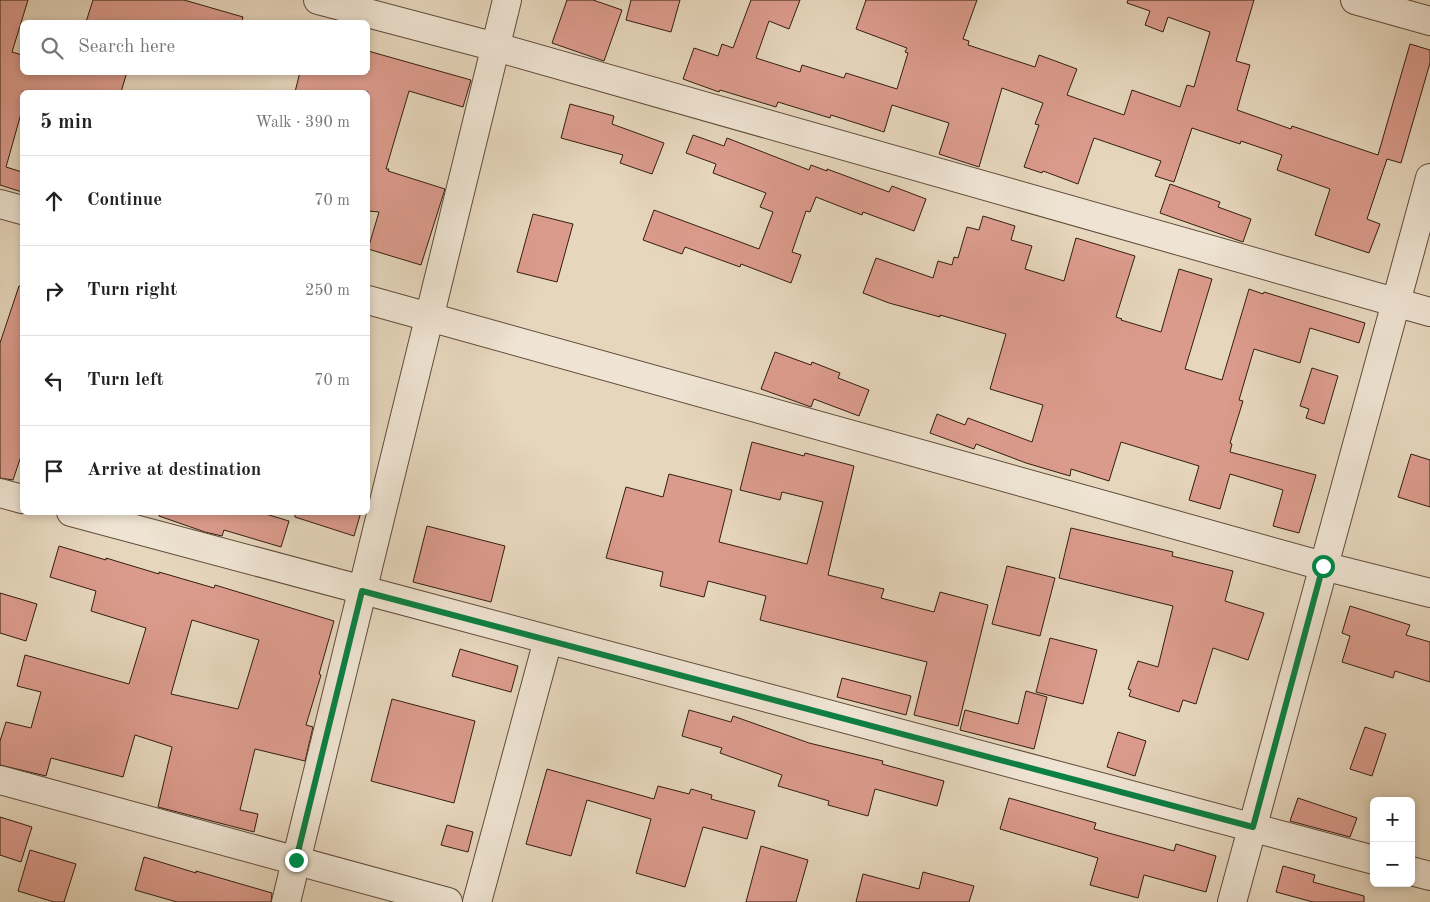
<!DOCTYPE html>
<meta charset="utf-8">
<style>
:root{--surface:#fff;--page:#f6f6f6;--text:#222;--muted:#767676;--line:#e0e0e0}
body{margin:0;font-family:"Old Standard TT",serif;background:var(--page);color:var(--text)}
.controls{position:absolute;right:15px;bottom:15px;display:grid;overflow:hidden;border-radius:8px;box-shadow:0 2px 8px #0003}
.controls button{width:45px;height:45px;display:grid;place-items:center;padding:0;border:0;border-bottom:1px solid var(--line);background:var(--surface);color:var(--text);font:25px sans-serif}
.stop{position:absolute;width:15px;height:15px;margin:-11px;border:4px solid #0b8043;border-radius:50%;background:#fff}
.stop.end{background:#0b8043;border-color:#fff;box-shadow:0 1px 5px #0008}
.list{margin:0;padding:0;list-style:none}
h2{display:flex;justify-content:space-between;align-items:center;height:65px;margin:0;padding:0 20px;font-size:21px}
h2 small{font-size:16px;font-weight:400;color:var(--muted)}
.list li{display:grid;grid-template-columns:32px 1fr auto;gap:15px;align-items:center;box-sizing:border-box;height:90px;padding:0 20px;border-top:1px solid var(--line)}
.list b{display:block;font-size:19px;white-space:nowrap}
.list em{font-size:16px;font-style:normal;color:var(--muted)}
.icon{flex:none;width:28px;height:28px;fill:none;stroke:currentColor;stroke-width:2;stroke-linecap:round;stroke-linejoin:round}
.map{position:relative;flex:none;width:1430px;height:902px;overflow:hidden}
.search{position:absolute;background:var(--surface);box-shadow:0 2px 8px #0003;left:20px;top:20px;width:350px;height:55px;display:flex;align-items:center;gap:12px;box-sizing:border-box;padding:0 18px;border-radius:8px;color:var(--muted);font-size:19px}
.panel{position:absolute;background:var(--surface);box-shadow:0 2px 8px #0003;left:20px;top:90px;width:350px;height:425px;border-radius:8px}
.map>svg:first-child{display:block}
</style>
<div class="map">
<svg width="1430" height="902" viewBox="0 0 1430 902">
<rect width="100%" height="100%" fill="#e6d6bc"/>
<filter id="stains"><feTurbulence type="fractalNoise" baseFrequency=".004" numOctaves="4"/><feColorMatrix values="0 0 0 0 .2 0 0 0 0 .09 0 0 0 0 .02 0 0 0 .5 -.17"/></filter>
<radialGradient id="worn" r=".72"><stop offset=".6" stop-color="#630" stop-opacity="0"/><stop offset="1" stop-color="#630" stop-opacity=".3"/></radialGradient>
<g fill="#db9b8c" stroke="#331d11" fill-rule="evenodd">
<path d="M0 0H28L12 52 22 55V72H127L121 92H22V110L6 167 22 172V192L0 185Z"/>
<path d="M93 0H184L243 17 242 22H86Z"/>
<path d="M567 0H593L622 10 604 61 552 43Z"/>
<path d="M631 0H680L671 32 626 20Z"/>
<path d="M751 0H800L789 29 769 21 756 58 800 72 802 65 844 78 846 73 897 89 908 53 905 52 907 48 856 29 866 0H977L963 39 969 41 968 45 1035 67 1039 55 1077 69 1067 95 1124 115 1132 90 1180 107 1187 85 1194 87 1210 32 1168 17 1163 32 1145 25 1150 11 1127 3 1128 0H1254L1236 61 1250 65 1237 110 1291 129 1292 126 1378 155 1410 44 1430 50V63L1401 163 1387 159 1367 219 1380 224 1369 253 1315 235 1330 189 1277 170 1282 155 1241 141 1240 144 1192 128 1174 182 1155 176 1161 161 1094 138 1078 184 1043 171 1042 173 1024 167 1039 125 1035 124 1043 103 1002 88 979 167 939 154 949 123 892 105 884 132 831 115 830 118 778 102 776 107 720 90 719 92 683 79 694 48 718 56 722 44 733 48Z"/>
<path d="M368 51 471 80 463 107 409 91 386 169H389L388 171 445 189 421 265 368 249 379 212 368 211V92H295L300 72H368Z"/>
<path d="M570 104 614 116 612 124 664 143 652 174 620 163 623 155 561 138Z"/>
<path d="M693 135 724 146 727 138 809 170 811 165 827 171V169L889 192 892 186 926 199 914 231 863 212 862 215 816 197 810 212 806 211 792 252 801 255 791 283 741 264 740 267 685 247 682 254 643 240 654 210 759 249 773 212 760 207 766 193 713 173 716 164 686 153Z"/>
<path d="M1170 184 1220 202 1218 207 1251 219 1243 242 1160 213Z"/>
<path d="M533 214 573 224 557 282 517 272Z"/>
<path d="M983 216 1015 226 1011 240 1032 246 1025 269 1064 281 1076 238 1135 256 1116 317 1122 319 1121 320 1161 332 1179 269 1212 279 1185 369 1222 380 1249 289 1263 294 1264 292 1365 323 1359 343 1310 328 1300 363 1254 349 1239 400 1243 401 1230 443 1232 444 1230 452 1316 475 1299 533 1273 526 1283 490 1230 474 1220 509 1189 500 1199 466 1121 442 1109 481 1071 469 1070 476 1026 463 976 444 974 449 930 433 937 414 965 425 968 418 1032 442 1043 405 990 389 1006 334 940 315V317L889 303 863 293 876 258 933 278 938 261 952 265 954 257 958 258 967 227 979 230Z"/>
<path d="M19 286 22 287V453L13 480 0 478V343Z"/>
<path d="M775 352 811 365 812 362 840 373 838 378 869 390 859 416 814 399 811 407 761 389Z"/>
<path d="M1312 368 1338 376 1324 424 1306 418 1309 409 1300 406Z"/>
<path d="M752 442 804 456 805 453 854 466 828 575 884 589 881 598 934 612 940 592 988 605 958 726 914 715 927 662 760 620 766 596 708 581 704 597 660 586 663 572 606 558 626 487 663 497 669 474 732 490 719 542 807 564 823 502 782 492 780 500 740 490Z"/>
<path d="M1411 454 1430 460V507L1398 497Z"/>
<path d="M159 512H259L289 521 281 547 224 530 222 536 205 532 159 516Z"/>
<path d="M295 512H361L354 536 295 517Z"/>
<path d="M427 526 505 546 491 602 413 582Z"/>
<path d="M1071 528 1173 552 1172 556 1233 571 1225 601 1264 613 1248 660 1213 648 1196 704 1183 700 1179 712 1129 696 1131 690 1128 689 1138 661 1158 667 1173 606 1059 578Z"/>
<path d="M59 546 106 560V558L159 574V572L214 588 215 585 334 621 319 674 321 675 306 725 313 727 305 761 255 749 240 810 258 814 254 832 158 807 172 747 135 735 123 777 51 758 46 776 0 765V741L6 722 31 728 41 692 17 686 25 655 129 684 146 628 91 611 96 591 50 577ZM192 620 259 640 238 709 171 694Z"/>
<path d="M1007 566 1055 578 1040 636 992 624Z"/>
<path d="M0 593 37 604 26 641 0 633Z"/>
<path d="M1350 606 1410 625 1406 635 1430 642V682L1395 671 1393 678 1342 662 1350 636 1342 633Z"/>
<path d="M1050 638 1097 650 1083 704 1036 692Z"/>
<path d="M460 649 518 666 511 692 452 676Z"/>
<path d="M842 678 911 696 906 715 837 697Z"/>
<path d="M1026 691 1047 697 1034 749 960 730 965 710 1018 724Z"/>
<path d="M392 699 475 721 454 803 371 781Z"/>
<path d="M689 710 731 722 733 716 809 743 883 761 882 764 944 781 937 806 875 789 868 816 828 805 829 801 778 786 782 775 720 753 722 748 682 736Z"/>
<path d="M1365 727 1386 734 1372 776 1350 769Z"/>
<path d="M1118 732 1146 741 1135 776 1107 767Z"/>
<path d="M547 769 654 799 658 786 689 794 691 789 712 795 711 799 755 811 747 839 703 827 685 887 636 873 651 819 587 800 571 856 526 844Z"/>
<path d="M1009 798 1096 823 1094 829 1174 851 1176 844 1216 856 1206 892 1144 875 1138 898 1090 885 1098 858 1000 829Z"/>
<path d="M1298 798 1357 818 1350 837 1290 821Z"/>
<path d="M0 817 32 827 21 862 0 855Z"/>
<path d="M447 825 473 832 468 852 441 845Z"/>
<path d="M761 846 808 860 796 902H746Z"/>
<path d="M30 850 76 864 64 902H54L18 891Z"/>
<path d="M144 857 196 873V871L272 893 271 902H177L135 890Z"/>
<path d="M1283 866 1315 875 1313 882 1364 896V902H1313L1276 892Z"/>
<path d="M923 872 974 886 969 902H856L863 874 919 889Z"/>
</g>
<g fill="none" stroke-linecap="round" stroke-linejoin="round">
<g stroke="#604b3c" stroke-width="30">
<g id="minor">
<path d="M318 0 496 47 1430 312"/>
<path d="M1355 0 1430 21"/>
<path d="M0 204 22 210"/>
<path d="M368 300 1323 566 1430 593"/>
<path d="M0 493 22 499"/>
<path d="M71 512 1374 860"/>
<path d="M0 780 448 902"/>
<path d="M1411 871 1430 876"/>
<path d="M286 902 507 0"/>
<path d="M477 902 548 640"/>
<path d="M1232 902 1430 178"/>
</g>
</g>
<use href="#minor" stroke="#efe4d3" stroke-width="28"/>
</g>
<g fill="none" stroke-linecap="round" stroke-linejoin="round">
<path stroke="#0b8043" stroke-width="6" d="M296 860 362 591 1253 827 1323 566"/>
</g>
<rect width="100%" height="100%" filter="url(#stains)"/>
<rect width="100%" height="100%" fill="url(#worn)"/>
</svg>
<div class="controls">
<button>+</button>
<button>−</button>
</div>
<div class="stop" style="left:1323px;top:566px"></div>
<div class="stop end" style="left:296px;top:860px"></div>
<div class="search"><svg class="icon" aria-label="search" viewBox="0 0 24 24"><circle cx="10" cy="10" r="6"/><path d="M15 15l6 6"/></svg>Search here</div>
<section class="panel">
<h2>5 min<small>Walk · 390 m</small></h2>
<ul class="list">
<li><svg class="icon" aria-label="ahead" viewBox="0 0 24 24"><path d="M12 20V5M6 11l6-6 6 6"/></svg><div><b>Continue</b></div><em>70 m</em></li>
<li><svg class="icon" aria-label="right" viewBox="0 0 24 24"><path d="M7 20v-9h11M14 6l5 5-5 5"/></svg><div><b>Turn right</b></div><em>250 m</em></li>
<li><svg class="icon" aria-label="left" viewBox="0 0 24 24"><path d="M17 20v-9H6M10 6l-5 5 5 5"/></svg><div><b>Turn left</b></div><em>70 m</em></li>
<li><svg class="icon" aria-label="arrive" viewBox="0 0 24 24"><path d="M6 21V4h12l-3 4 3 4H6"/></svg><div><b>Arrive at destination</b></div></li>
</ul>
</section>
</div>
